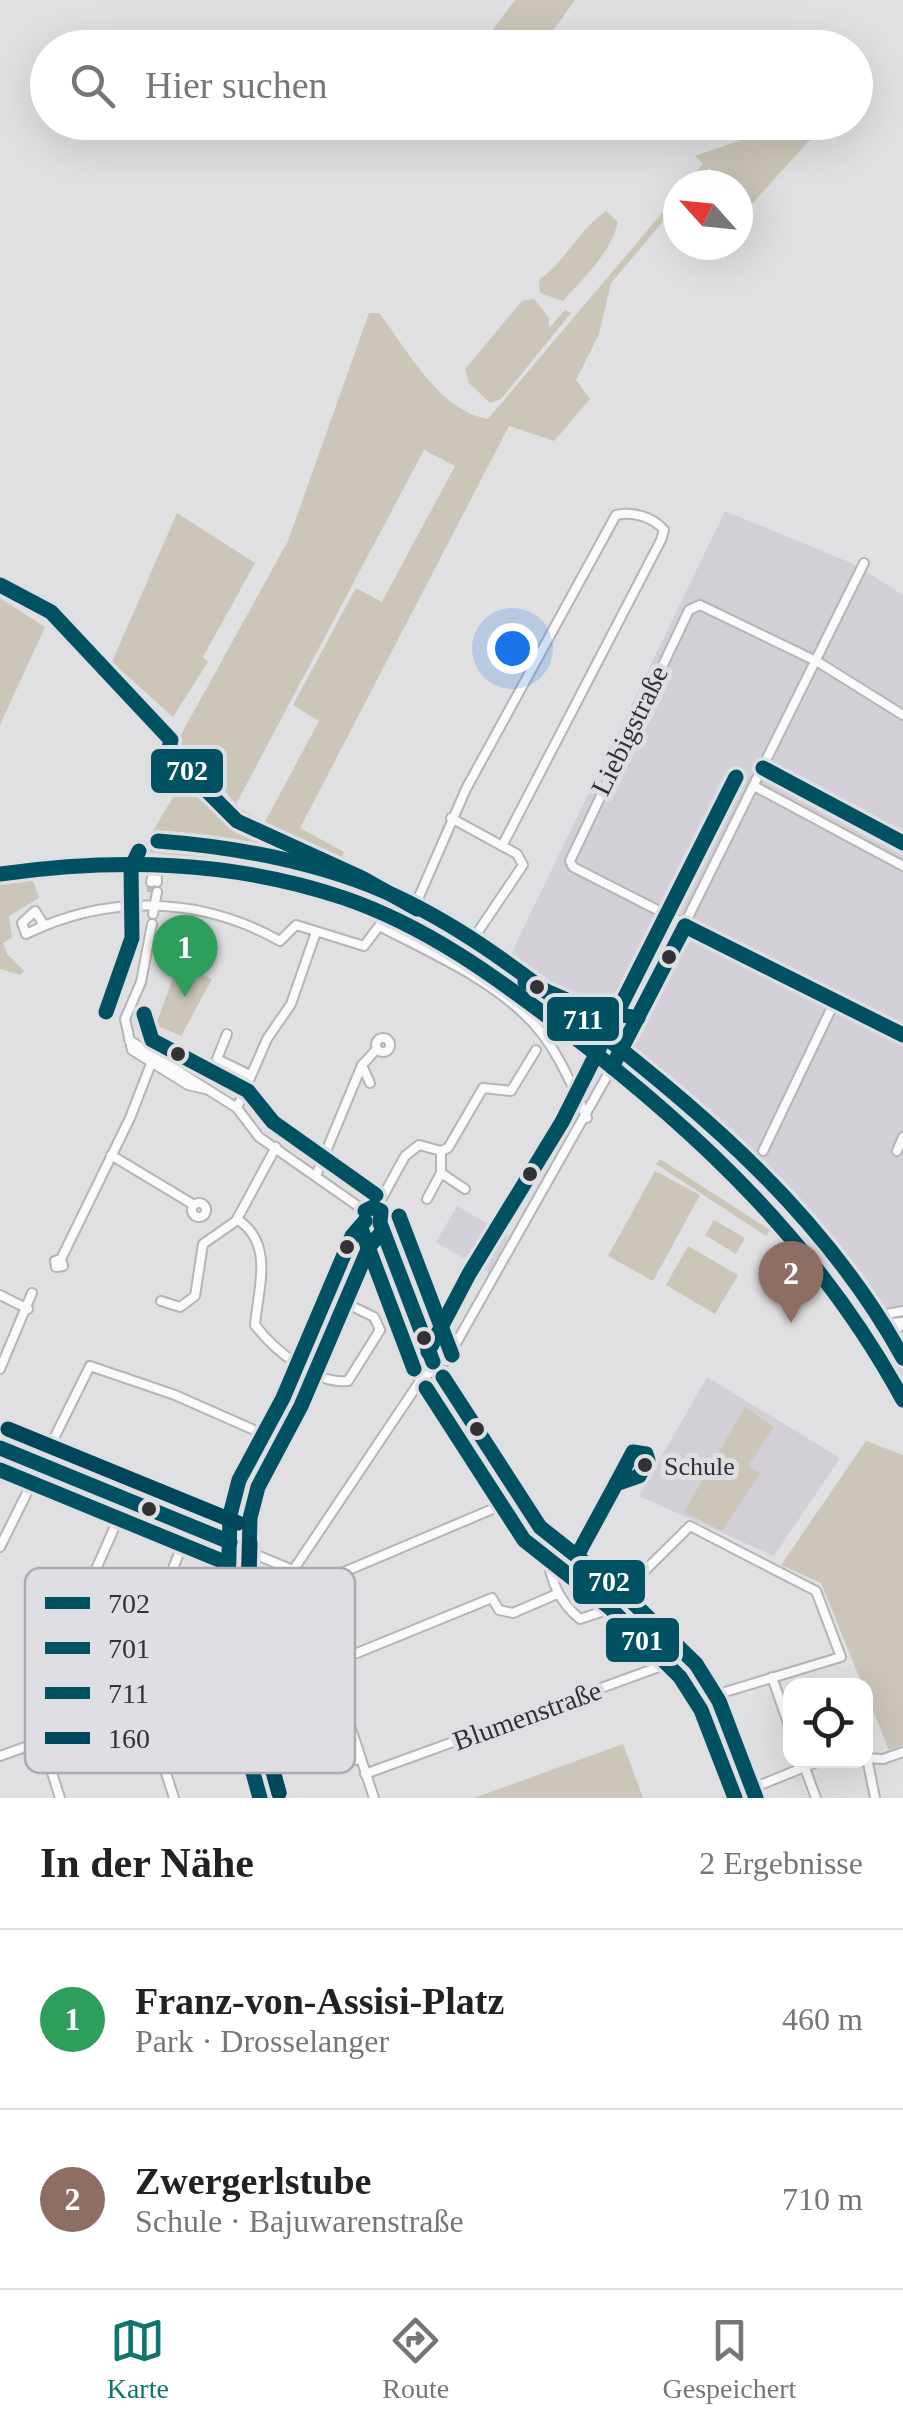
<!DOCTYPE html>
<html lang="de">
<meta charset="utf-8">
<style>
:root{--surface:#fff;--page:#f6f6f6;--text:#222;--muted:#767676;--line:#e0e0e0;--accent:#0f766e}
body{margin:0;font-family:Georgia,serif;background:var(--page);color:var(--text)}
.controls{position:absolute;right:30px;bottom:30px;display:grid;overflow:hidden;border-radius:20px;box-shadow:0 10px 40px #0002}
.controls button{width:90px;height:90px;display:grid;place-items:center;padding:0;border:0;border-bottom:2px solid var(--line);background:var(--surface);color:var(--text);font:50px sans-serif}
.compass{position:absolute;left:663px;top:170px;width:90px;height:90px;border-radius:50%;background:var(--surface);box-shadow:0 10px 40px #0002;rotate:297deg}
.you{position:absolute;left:512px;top:648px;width:35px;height:35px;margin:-25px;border:8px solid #fff;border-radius:50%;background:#1a73e8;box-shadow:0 0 0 15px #1a73e833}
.badge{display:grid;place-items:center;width:65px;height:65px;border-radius:50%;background:var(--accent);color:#fff;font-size:32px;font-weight:700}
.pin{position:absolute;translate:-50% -82px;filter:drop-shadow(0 2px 5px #0008)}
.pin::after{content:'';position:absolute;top:52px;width:35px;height:30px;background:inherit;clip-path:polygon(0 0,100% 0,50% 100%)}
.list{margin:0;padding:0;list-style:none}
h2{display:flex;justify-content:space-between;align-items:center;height:130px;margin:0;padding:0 40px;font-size:42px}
h2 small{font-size:32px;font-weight:400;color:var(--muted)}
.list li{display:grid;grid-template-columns:65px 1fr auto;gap:30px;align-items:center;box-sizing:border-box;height:180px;padding:0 40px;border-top:2px solid var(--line)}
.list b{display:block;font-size:38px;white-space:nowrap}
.list p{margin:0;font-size:32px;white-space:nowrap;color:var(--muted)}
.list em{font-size:32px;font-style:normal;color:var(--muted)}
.icon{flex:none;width:55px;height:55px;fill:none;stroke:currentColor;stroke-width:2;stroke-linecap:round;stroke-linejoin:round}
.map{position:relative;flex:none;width:903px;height:1798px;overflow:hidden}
.search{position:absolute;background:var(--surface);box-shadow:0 10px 40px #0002;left:30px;right:30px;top:30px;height:110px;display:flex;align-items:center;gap:25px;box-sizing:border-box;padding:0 35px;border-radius:55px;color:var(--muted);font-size:38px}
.sheet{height:490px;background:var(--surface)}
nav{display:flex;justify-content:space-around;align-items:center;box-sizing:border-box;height:140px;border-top:2px solid var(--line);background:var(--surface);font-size:28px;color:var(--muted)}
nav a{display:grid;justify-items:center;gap:5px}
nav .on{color:var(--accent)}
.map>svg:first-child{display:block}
</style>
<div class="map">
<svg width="903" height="1798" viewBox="0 0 903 1798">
<rect width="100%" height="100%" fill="#e0dfe1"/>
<g fill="#d2d0d6">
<path d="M725 511 856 565 903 595V1380L824 1249 745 1171 622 1065 645 1015 573 998 501 964 506 954 510 956Z"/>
<path d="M457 1206 509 1236 489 1273 436 1242Z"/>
<path d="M707 1377 840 1458 774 1556 639 1496Z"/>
</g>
<g fill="#cbc6b8">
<path d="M515 0H575L541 47H480Z"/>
<path d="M790 123H825L751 205 738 194V185H728L709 168 694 185H685L703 164 695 156Z"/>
<path d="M678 194V204L611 283 599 334 576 380 590 399 554 441 509 426 300 828 344 852 331 883 252 865 141 851 184 779 265 822 319 721 293 705 356 588 382 602 455 466 424 450 236 804 178 740 288 541 369 313H379C408 350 438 410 488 419Z"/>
<path d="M606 211 618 222C610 254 585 276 563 301L540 293 539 280C562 265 580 229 606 211Z"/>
<path d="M534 299 549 318V328L565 310 571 313 501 399 490 403 469 383 465 369 522 301Z"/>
<path d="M177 513 255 563 203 657 208 662 173 717 112 662Z"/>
<path d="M0 598 45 627 0 725Z"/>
<path d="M31 875 39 898 9 916 12 938 3 943 7 954 24 971 20 975 0 969V880Z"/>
<path d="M186 942 207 946 198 973 212 979 181 1036 156 1025Z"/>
<path d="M516 986 575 1010 615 1017 603 1049Z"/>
<path d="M660 1159 770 1230 766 1236 656 1164Z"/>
<path d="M655 1171 700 1195 653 1281 608 1256Z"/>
<path d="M714 1220 745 1238 736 1254 705 1235Z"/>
<path d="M688 1246 738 1275 715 1314 666 1285Z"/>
<path d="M745 1407 774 1427 748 1466 760 1473 722 1531 684 1512Z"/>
<path d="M866 1441 903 1455V1745L889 1750 821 1583 781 1565Z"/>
<path d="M623 1744 643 1798H474Z"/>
</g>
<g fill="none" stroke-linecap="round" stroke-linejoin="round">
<path stroke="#c3bdd2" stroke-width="2.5" d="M0 592 36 608 233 808 295 841"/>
<path stroke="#bdbcbe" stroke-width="8" stroke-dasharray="8 4" stroke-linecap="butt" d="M151 892V882"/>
<g stroke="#b5b4b6" stroke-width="12">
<g id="street">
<path d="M0 585 51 612 171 740 168 752 237 821 391 894 467 948 546 992 585 1008 638 1018"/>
<path d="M903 715 818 662 700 605 689 610 570 861 573 867 903 1035"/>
<path d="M754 786 903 866"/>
<path d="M451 818 517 854 523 865 467 948"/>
<path d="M156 861 157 882"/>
<path d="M151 882 156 861"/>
<path d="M414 908 466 789 616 515C633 511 653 517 664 530L661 540 502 846"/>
<path d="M153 914 157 892"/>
<path d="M152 924 141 982 125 1019 132 1050 188 1085 205 1089"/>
<path d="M44 925 35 911 22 923 26 934C108 894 200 896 280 941L296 925 364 946 379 926C431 953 492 979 532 1022 557 1048 572 1086 587 1118"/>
<path d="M227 1034 217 1059 250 1075"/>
<circle cx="383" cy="1045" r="7"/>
<path d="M129 1040 237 1108 259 1137 365 1211"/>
<path d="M362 1065 370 1083"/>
<path d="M237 1108 267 1039 291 1004 316 932"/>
<path d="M763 1151 834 1003"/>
<path d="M897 1151 903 1137"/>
<path d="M111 1155 194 1205"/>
<path d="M317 1173 362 1065 377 1049"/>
<path d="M441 1173 465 1189"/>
<path d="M427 1199 441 1173V1151"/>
<circle cx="199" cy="1210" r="7"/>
<path d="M373 1207 382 1214 380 1223 433 1362"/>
<path d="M377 1207 405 1156 419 1145 441 1151 448 1148 483 1088 511 1091 536 1050"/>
<path d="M237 1219C275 1244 258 1288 255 1325 273 1349 316 1385 348 1381L380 1330 374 1317 327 1294"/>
<path d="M61 1259 130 1118 154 1056"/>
<path d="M61 1259 63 1266 56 1267 55 1261Z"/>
<path d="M0 1295 28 1309"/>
<path d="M161 1301 180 1307 195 1296 203 1244 236 1221 276 1147"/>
<path d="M862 1326 876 1316 903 1311"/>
<path d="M862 1326 902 1322"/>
<path d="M883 1360 885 1340 903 1323"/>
<path d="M446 1361 624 1046 864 563"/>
<path d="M0 1369 32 1293"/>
<path d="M443 1377 540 1527 622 1592 696 1664 719 1701 756 1798"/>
<path d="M0 1448 300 1573 374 1798"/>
<path d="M559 1538 546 1552C551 1580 558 1601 580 1619L604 1611 690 1526 816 1591 841 1657 715 1695"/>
<path d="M0 1547 90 1366 175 1395 261 1433"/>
<path d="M294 1569 422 1378 431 1372"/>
<path d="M228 1607 274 1600 306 1588 521 1497"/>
<path d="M330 1664 492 1598 499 1610 513 1613 557 1594"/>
<path d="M772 1677 790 1729"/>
<path d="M169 1696 151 1641V1625L190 1525"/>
<path d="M145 1707 174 1798"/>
<path d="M66 1733 55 1678 62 1646 127 1499"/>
<path d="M42 1741 60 1798"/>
<path d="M306 1749 312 1767H319"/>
<path d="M0 1756 226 1675"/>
<path d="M866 1758 883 1759 903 1752"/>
<path d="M867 1758 875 1798"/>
<path d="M802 1760 816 1798"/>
<path d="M250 1762 315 1749 319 1767 359 1759"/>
<path d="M365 1774 689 1656"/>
<path d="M260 1798 226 1675 230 1515 239 1480 283 1398 352 1236 365 1221"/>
<path d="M728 1798 822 1760"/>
</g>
</g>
<g stroke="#b5b4b6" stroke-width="15">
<path id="secondary" d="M0 874C117 855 231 859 344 898 428 926 501 981 570 1034 704 1137 828 1246 903 1400"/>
</g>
<use href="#street" stroke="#fafafa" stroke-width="8"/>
<use href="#secondary" stroke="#f2f1ee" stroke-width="10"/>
<g stroke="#dfdee2" stroke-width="22">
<g id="bus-1">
<path d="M0 585 51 612 171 740 168 752 237 821 362 878 417 909"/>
<path d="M0 874C116 858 232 860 344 898 426 926 496 977 564 1029 701 1134 820 1247 903 1400"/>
<path d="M685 926 903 1035"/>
<path d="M525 982 585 1008 638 1018"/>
<path d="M612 1067 685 926"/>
<path d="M365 1211 373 1207 381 1211 380 1223 433 1362"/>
<path d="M443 1377 540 1527 622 1592 696 1664 719 1701 756 1798"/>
<path d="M0 1448 230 1542"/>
<path d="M633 1452 646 1454 648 1460 639 1476 616 1484Z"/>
<path d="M578 1554 616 1484"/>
<path d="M260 1798 226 1675 230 1515 239 1480 283 1398 352 1236 365 1221"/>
</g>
</g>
<g stroke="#dfdee2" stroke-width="22">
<g id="bus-2">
<path d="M362 1231 414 1369"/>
<path d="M426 1388 524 1540 609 1607 680 1677 701 1710 735 1798"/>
<path d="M0 1470 222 1561"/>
<path d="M279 1793 246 1673 250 1518 258 1487 301 1406 369 1247 380 1234"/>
</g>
</g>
<g stroke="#dfdee2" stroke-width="22">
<g id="bus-3">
<path d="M763 768 903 843"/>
<path d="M158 841C236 847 314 861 386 892 455 922 517 969 577 1015 702 1111 826 1217 903 1358"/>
<path d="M106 1012 132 938 131 868 139 851"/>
<path d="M144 1014 152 1040 248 1091 273 1122 376 1195"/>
<path d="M399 1216 452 1355"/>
<path d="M428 1352 469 1274 562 1122 736 777"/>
</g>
</g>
<g stroke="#dfdee2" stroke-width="22">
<g id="bus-4">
<path d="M8 1429 238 1523"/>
<path d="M250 1543 246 1673 279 1793"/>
</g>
</g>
<use href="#bus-1" stroke="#005262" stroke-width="15"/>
<use href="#bus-2" stroke="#005262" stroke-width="15"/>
<use href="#bus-3" stroke="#005262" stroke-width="15"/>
<use href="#bus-4" stroke="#00465a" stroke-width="15"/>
</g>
<g fill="#323133" stroke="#dfdee2" stroke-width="4">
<circle cx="669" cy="957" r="9"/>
<circle cx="537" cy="987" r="9"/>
<circle cx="178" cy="1054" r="9"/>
<circle cx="530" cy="1174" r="9"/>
<circle cx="347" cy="1247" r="9"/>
<circle cx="424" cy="1338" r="9"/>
<circle cx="477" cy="1429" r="9"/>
<circle cx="645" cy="1465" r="9"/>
<circle cx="149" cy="1509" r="9"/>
</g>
<g text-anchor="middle" stroke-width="10" stroke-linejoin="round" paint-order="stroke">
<g font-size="26" fill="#323133" stroke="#dfdee2" text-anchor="start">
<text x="664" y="1475">Schule</text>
</g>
<g font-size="28" fill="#323133" stroke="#dfdee2">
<text transform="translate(629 730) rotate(-64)" y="10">Liebigstraße</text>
<text transform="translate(527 1715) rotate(-20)" y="10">Blumenstraße</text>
</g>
</g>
<rect x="25" y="1568" width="330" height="205" rx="15" fill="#dfdee2" stroke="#abaaae" stroke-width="2.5"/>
<rect x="45" y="1597" width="45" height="12" fill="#005262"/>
<rect x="45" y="1642" width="45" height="12" fill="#005262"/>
<rect x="45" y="1687" width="45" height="12" fill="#005262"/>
<rect x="45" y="1732" width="45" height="12" fill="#00465a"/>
<g font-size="28" fill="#323133">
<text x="108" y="1613">702</text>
<text x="108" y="1658">701</text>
<text x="108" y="1703">711</text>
<text x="108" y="1748">160</text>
</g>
<g stroke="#dfdee2" stroke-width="4">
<rect x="149" y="747" width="76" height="48" rx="10" fill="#005262"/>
<rect x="545" y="995" width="76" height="48" rx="10" fill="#005262"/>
<rect x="571" y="1558" width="76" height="48" rx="10" fill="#005262"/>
<rect x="604" y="1616" width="77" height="48" rx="10" fill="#005262"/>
</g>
<g font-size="28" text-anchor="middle" font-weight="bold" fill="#fff">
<text x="187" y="780">702</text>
<text x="583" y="1029">711</text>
<text x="609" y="1591">702</text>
<text x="642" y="1650">701</text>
</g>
</svg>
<div class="controls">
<button><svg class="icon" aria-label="locate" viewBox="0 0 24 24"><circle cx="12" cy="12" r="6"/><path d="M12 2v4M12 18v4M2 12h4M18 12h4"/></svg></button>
</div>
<svg class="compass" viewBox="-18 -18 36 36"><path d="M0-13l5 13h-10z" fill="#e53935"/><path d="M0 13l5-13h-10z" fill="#767676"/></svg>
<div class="you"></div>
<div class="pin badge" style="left:185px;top:997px;background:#2e9e5b">1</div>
<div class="pin badge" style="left:791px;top:1323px;background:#8d6e63">2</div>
<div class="search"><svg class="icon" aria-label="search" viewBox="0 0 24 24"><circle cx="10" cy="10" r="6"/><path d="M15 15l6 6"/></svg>Hier suchen</div>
</div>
<section class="sheet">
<h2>In der Nähe<small>2 Ergebnisse</small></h2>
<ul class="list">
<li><span class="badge" style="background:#2e9e5b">1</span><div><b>Franz-von-Assisi-Platz</b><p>Park · Drosselanger</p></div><em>460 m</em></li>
<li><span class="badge" style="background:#8d6e63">2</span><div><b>Zwergerlstube</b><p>Schule · Bajuwarenstraße</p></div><em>710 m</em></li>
</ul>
</section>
<nav>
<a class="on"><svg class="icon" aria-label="map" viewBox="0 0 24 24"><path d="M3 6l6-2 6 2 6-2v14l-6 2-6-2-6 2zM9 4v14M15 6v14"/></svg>Karte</a>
<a><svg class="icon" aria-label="directions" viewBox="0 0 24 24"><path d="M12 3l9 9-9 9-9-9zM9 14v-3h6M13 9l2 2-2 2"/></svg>Route</a>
<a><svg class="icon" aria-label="saved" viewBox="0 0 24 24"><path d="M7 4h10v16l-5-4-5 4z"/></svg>Gespeichert</a>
</nav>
